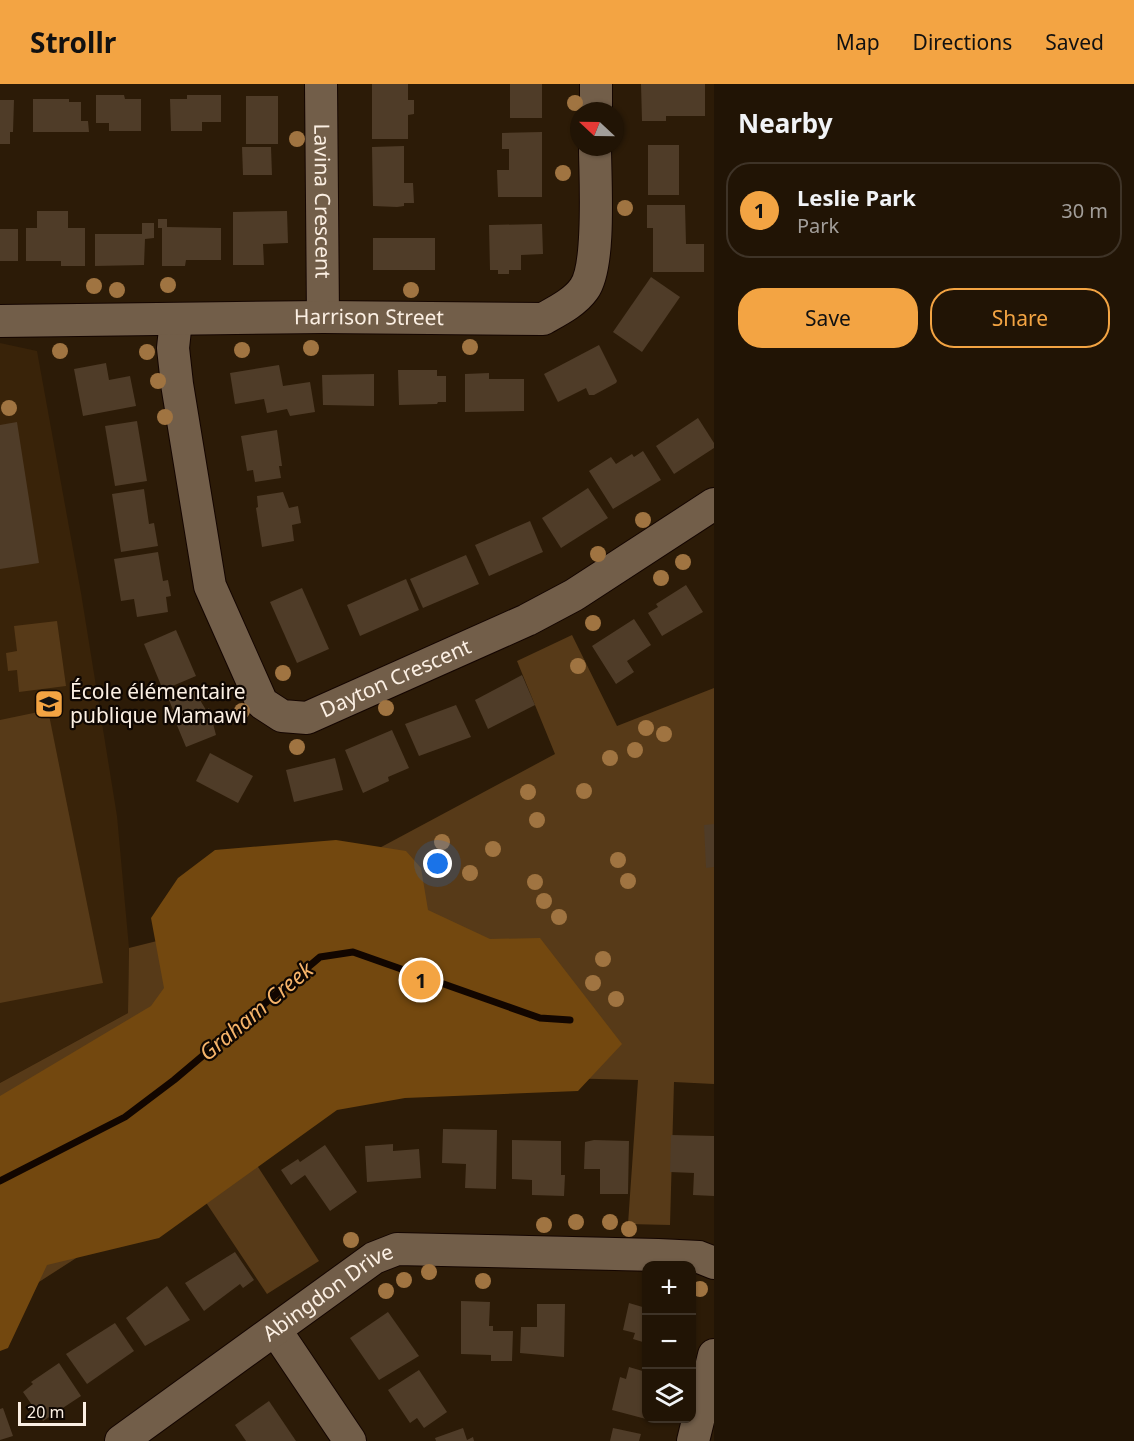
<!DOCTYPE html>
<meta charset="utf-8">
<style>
:root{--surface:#211405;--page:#291d0f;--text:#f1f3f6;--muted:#a29e9a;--line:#3e3327;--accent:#f3a443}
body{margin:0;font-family:"Noto Sans",sans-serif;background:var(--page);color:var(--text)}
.controls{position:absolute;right:18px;bottom:18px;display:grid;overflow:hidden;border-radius:12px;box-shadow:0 2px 4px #0004}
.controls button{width:54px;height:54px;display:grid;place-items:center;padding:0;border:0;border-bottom:2px solid var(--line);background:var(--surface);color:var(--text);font:30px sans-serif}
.compass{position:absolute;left:570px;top:18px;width:54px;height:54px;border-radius:50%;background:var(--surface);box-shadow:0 2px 4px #0004;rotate:292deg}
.scale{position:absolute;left:18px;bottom:15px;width:68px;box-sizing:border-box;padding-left:6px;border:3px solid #fbefe3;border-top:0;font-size:16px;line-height:21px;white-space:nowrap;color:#fbefe3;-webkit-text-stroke:4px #0f0702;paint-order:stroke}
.you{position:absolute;left:438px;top:780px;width:21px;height:21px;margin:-15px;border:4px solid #fff;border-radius:50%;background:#1a73e8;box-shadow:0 0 0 9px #1a73e833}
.badge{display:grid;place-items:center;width:39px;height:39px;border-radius:50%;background:var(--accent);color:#111;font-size:20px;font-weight:700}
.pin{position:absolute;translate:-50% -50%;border:3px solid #fff;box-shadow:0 2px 6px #0006}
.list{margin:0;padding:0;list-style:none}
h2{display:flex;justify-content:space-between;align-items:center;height:78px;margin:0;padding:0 24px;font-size:26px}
h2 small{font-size:20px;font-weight:400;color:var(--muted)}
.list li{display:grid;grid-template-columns:39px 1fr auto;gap:18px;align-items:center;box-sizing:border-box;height:96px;margin:0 12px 12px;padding:0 12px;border:2px solid var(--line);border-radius:24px}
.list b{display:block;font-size:22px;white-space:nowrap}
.list p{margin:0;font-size:20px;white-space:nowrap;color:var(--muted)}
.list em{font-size:20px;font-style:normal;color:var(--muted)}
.actions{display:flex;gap:12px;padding:18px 24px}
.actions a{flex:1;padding:14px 0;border:2px solid var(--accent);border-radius:24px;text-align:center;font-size:21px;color:var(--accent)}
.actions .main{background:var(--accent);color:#111}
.icon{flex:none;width:33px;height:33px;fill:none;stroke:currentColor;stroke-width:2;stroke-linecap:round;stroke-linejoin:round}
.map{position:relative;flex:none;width:714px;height:1357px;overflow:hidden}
header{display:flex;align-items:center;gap:36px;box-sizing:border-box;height:84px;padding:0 30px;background:var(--accent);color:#111}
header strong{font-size:28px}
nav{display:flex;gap:33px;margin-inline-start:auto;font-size:21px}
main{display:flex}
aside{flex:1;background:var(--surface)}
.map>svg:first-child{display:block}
</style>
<header>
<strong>Strollr</strong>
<nav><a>Map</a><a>Directions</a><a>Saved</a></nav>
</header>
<main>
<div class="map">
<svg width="714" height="1357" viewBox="0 0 714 1357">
<rect width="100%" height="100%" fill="#2c1b07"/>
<path fill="#392309" d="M0 259 37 267 81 509 117 732 129 864 128 929 0 999Z"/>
<g fill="#573a18">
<path d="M57 537 66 602 19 608 17 586 8 587 6 569 17 567 14 542Z"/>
<path d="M572 551 617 642 714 604V1000L674 998 670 1141 628 1140 638 996 353 989 245 1063 319 1177 267 1210 193 1099 0 1223V999L128 929 129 864 249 834 555 670 517 577Z"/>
<path d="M48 626 103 899 0 919V636Z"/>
</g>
<path fill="#73480f" d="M336 756 406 767 421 784 428 826 490 855 540 854 622 960 578 1007 405 1014 337 1026 159 1154 47 1181 8 1264 0 1267V1012L151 922 164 904 151 834 178 794 215 766Z"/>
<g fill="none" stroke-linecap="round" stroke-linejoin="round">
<path stroke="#120600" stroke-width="7" d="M0 1097 125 1033 174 996 320 873 353 868 540 934 570 936"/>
</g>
<g fill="#4f3c28">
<path d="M372 0H408V16H414V30L408 31V55H372Z"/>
<rect x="510" y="0" width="32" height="34"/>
<path d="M641 0H705V32H666V37H642Z"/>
<path d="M96 11H124L125 15H141V47H109V39H96Z"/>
<path d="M187 11H221V38H202V47H171L170 15H187Z"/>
<rect x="246" y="12" width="32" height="48"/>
<path d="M33 15H69V18H81V37H88L89 48H33Z"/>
<path d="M0 16H14L13 48H10V60H0Z"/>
<path d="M542 48V113H498L497 86H509V65H502V49Z"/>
<rect x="648" y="61" width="31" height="50"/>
<path d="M404 62V99H413L414 119H404V122L397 123 373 122 372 63Z"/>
<path d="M242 63H271L272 91H243Z"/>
<path d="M647 121H685L686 160H704V188H653V144H647Z"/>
<path d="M37 127H68V144H85V182H61V177H26V144H37Z"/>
<path d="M287 127 288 159 263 160 264 181H233V128Z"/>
<path d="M158 135H167V143L221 144V176H186L185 182H162V144H158Z"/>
<path d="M142 139H154V154L145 155 144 181 95 182V150H142Z"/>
<path d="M542 140 543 170 521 171V186H509V190H498V186H490L489 141Z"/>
<rect x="0" y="145" width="18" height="32"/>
<rect x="373" y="154" width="62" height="32"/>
<path d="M651 193 680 213 642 268 613 248Z"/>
<path d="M599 261 617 297 616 299 594 311H589L586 304 558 318 544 290Z"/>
<path d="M106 279 109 296 130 292 136 322 83 332 74 285Z"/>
<path d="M279 281 283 302 310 298 315 328 290 332 287 325 267 329 264 315 235 320 230 289Z"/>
<path d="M398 286H437V292H446V318H438L437 320 399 321Z"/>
<path d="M489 289V295H524V327L465 328V290Z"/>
<path d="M374 290V322L323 321 322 291Z"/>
<path d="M698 334 714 359V364L674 390 656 362Z"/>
<path d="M137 337 147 397 115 402 105 342Z"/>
<path d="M17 338 39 479 0 485V341Z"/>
<path d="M277 346 282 382H279L281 394 255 398 253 386 247 387 241 352Z"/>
<path d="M643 367 661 396 613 425 589 387 611 373 616 380 632 370 634 373Z"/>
<path d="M588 404 608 434 561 464 542 434Z"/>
<path d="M144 405 149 440 154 439 158 462 121 468 112 410Z"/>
<path d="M283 408 289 424 298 422 301 439 292 441 294 457 262 463 256 424 258 423 257 412Z"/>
<path d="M530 437 543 468 489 492 475 461Z"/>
<path d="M158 468 163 497 168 496 171 512 166 513 168 528 137 533 134 515 121 517 114 475Z"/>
<path d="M466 471 479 500 423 524 410 495Z"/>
<path d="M406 495 419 526 360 552 347 521Z"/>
<path d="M686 501 703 528 662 552 648 529 658 523 656 520Z"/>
<path d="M302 504 329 565 297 579 270 518Z"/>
<path d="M634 535 651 561 627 577 634 588 616 600 592 562Z"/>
<path d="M176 546 196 592 163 606 144 560Z"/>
<path d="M522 591 535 621 488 645 475 616Z"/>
<path d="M194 606 206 626 209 624 216 651 186 663 171 627 173 626 169 616Z"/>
<path d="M456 621 471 653 419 672 405 640Z"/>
<path d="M392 646 409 684 388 693 389 697 363 709 345 666Z"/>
<path d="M210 669 253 692 238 719 196 697Z"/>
<path d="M335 674 343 706 294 718 286 686Z"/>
<path d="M714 740V783L706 784 704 741Z"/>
<path d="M443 1045 497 1046 496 1105 465 1104 466 1080 442 1079Z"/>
<path d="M671 1051 714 1052V1112L693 1111 694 1089 670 1088Z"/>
<path d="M512 1056 561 1057V1091H565L564 1112 532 1111V1096L512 1095Z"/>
<path d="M594 1056 629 1057 628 1110H600V1085H584L585 1058Z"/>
<path d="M393 1060V1067L419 1065 421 1094 367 1098 365 1062Z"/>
<path d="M325 1061 357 1108 330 1127 305 1091 291 1101 281 1086 298 1075 300 1078Z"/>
<path d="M235 1168 254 1196 243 1204 240 1200 204 1227 185 1199Z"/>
<path d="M167 1202 190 1236 145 1262 126 1234Z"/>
<path d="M461 1217 490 1218 489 1242H493V1247H513L512 1277H491V1271L461 1270Z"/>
<path d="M629 1219 646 1224V1259L633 1255 635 1249 623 1246Z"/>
<path d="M537 1220H565L564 1273 520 1269 521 1243H537Z"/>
<path d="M388 1228 419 1272 379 1296 350 1254Z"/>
<path d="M115 1239 134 1267 87 1300 66 1270Z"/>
<path d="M59 1279 81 1312 43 1337 23 1308 33 1300 31 1298Z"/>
<path d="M629 1283 646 1288V1335L612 1326 620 1293 626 1295Z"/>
<path d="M419 1286 447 1328 424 1344 417 1334 410 1339 388 1306Z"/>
<path d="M269 1317 296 1357H246L235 1341Z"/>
<path d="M3 1324 13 1352 0 1356V1325Z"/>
<path d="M463 1344 467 1356 473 1353 474 1357H436L435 1354Z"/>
<path d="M613 1344 641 1350 639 1357H610Z"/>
</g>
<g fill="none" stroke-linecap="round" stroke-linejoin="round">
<g stroke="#140500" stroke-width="34">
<g id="minor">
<path id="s1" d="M321 0 323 233"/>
<path d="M596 27V0"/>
<path id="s2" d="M176 236 173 264 177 300 210 502 262 619 282 632 307 634 527 536 574 511 714 420"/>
<path id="s3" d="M0 237 323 233 543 235C557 227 574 219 584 205 601 182 595 94 595 63"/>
<path d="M276 1247 350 1357"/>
<path id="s4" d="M121 1357 374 1174 397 1165 658 1171 699 1173 714 1179"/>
<path d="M693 1357 714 1271"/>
</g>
</g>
<use href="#minor" stroke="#725e49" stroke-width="32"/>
</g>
<g fill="#a07441">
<circle cx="575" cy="19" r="8"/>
<circle cx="297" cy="55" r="8"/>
<circle cx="563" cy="89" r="8"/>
<circle cx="625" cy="124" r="8"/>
<circle cx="168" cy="201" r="8"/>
<circle cx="94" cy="202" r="8"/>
<circle cx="117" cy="206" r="8"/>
<circle cx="411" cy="206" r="8"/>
<circle cx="470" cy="263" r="8"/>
<circle cx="311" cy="264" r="8"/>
<circle cx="242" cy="266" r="8"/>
<circle cx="60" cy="267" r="8"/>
<circle cx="147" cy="268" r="8"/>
<circle cx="158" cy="297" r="8"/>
<circle cx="9" cy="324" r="8"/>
<circle cx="165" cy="333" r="8"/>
<circle cx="643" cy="436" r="8"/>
<circle cx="598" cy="470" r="8"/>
<circle cx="683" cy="478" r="8"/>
<circle cx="661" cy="494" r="8"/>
<circle cx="593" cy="539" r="8"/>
<circle cx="578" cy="582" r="8"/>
<circle cx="283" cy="589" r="8"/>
<circle cx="386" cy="624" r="8"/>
<circle cx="242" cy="627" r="8"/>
<circle cx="646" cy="644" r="8"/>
<circle cx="664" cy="650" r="8"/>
<circle cx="297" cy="663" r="8"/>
<circle cx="635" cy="666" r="8"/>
<circle cx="610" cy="674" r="8"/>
<circle cx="584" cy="707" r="8"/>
<circle cx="528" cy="708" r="8"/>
<circle cx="537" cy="736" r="8"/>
<circle cx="442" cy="758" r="8"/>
<circle cx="493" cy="765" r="8"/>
<circle cx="618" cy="776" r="8"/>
<circle cx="470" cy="789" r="8"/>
<circle cx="628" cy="797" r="8"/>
<circle cx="535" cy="798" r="8"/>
<circle cx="544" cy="817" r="8"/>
<circle cx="559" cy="833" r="8"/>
<circle cx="603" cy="875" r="8"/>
<circle cx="593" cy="899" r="8"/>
<circle cx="616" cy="915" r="8"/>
<circle cx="576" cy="1138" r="8"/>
<circle cx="610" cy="1138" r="8"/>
<circle cx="544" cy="1141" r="8"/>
<circle cx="629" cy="1145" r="8"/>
<circle cx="351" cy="1156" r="8"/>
<circle cx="429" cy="1188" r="8"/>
<circle cx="404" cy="1196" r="8"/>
<circle cx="483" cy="1197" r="8"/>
<circle cx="700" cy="1205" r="8"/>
<circle cx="386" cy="1207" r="8"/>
</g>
<defs>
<g id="school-square" transform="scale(1.5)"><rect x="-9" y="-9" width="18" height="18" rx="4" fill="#f3a443" stroke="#0f0702"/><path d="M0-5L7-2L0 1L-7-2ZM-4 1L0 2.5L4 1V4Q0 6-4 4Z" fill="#111"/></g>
</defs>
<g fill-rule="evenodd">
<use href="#school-square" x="49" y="620"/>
</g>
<g text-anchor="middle" stroke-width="4.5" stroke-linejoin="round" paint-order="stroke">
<g font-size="21" fill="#fbefe3" stroke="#0f0702">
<text dy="7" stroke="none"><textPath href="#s1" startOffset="117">Lavina Crescent</textPath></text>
<text dy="7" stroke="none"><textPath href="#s3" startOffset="369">Harrison Street</textPath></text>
<text dy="7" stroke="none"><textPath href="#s2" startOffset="543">Dayton Crescent</textPath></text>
<text dy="7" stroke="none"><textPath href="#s4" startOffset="255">Abingdon Drive</textPath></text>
</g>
<g font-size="21" fill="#fbefe3" stroke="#0f0702" text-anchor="start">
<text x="70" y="615">École élémentaire<tspan x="70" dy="24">publique Mamawi</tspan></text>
</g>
<g font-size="22" font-style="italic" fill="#f6b46a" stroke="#0f0702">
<text transform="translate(256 927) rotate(-40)" y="8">Graham Creek</text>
</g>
</g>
</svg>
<div class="controls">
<button>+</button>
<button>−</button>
<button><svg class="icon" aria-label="layers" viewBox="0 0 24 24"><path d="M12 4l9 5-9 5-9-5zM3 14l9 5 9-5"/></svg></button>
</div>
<svg class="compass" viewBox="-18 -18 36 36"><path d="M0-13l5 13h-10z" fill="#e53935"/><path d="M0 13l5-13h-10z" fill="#a29e9a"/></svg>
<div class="scale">20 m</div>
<div class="you"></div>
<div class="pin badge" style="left:421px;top:896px">1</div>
</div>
<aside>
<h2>Nearby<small></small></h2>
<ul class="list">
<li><span class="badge">1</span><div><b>Leslie Park</b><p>Park</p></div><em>30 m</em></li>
</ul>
<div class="actions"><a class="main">Save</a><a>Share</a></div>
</aside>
</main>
